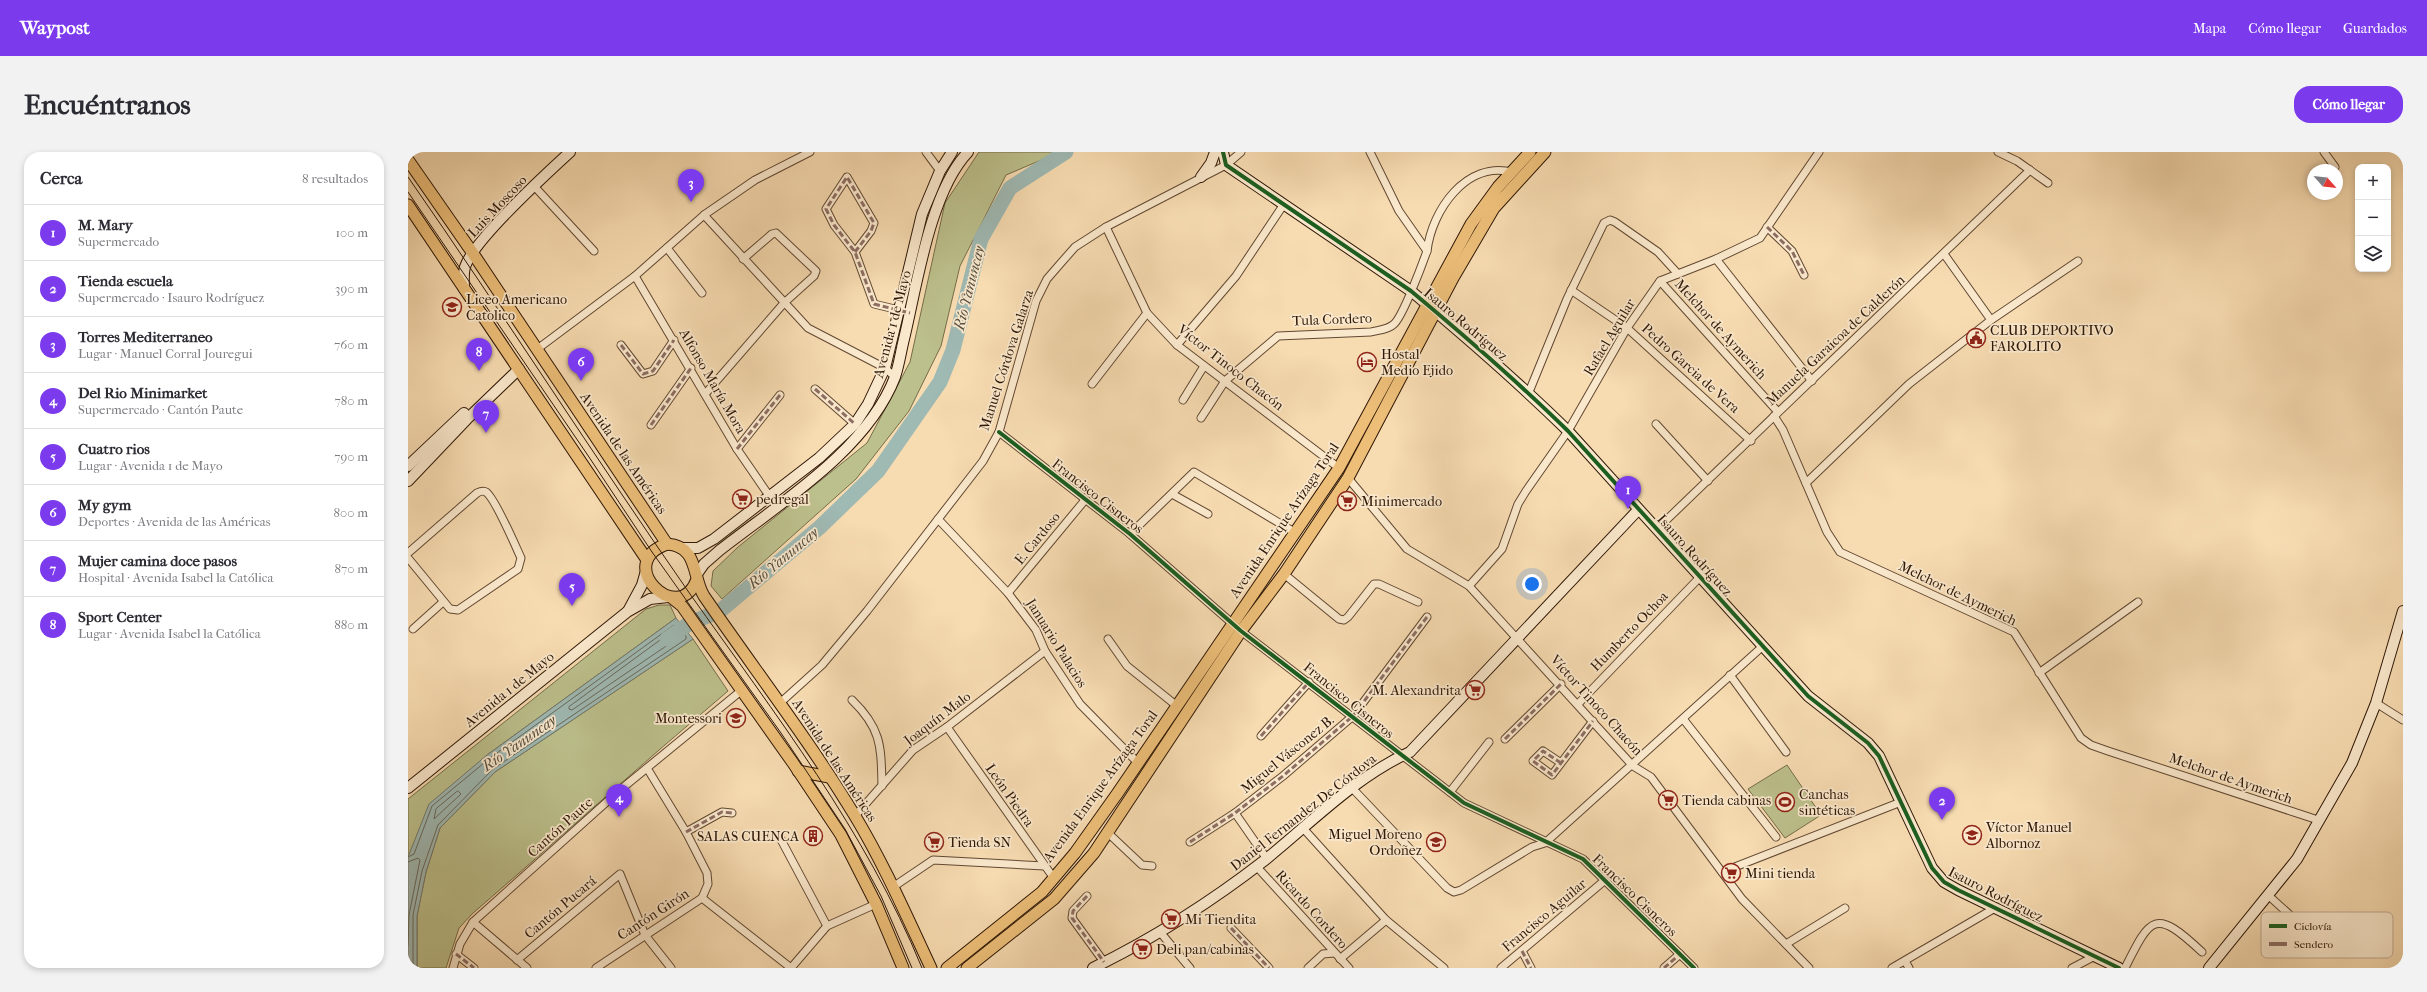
<!DOCTYPE html>
<html lang="es">
<meta charset="utf-8">
<style>
:root{--surface:#fff;--page:#f2f2f3;--text:#2b2b33;--muted:#7c7c81;--line:#e1e1e2;--accent:#7c3aed}
body{margin:0;font-family:"IM FELL French Canon",serif;background:var(--page);color:var(--text)}
.controls{position:absolute;right:12px;top:12px;display:grid;overflow:hidden;border-radius:8px;box-shadow:0 2px 6px #0003}
.controls button{width:36px;height:36px;display:grid;place-items:center;padding:0;border:0;border-bottom:1px solid var(--line);background:var(--surface);color:var(--text);font:20px sans-serif}
.compass{position:absolute;left:1899px;top:12px;width:36px;height:36px;border-radius:50%;background:var(--surface);box-shadow:0 2px 6px #0003;rotate:117deg}
.you{position:absolute;left:1124px;top:432px;width:14px;height:14px;margin:-10px;border:3px solid #fff;border-radius:50%;background:#1a73e8;box-shadow:0 0 0 6px #1a73e833}
.badge{display:grid;place-items:center;width:26px;height:26px;border-radius:50%;background:var(--accent);color:#fff;font-size:13px;font-weight:700}
.pin{position:absolute;translate:-50% -33px;filter:drop-shadow(0 1px 2px #0008)}
.pin::after{content:'';position:absolute;top:21px;width:14px;height:12px;background:inherit;clip-path:polygon(0 0,100% 0,50% 100%)}
.list{margin:0;padding:0;list-style:none}
h2{display:flex;justify-content:space-between;align-items:center;height:52px;margin:0;padding:0 16px;font-size:17px}
h2 small{font-size:13px;font-weight:400;color:var(--muted)}
.list li{display:grid;grid-template-columns:26px 1fr auto;gap:12px;align-items:center;box-sizing:border-box;height:56px;padding:0 16px;border-top:1px solid var(--line)}
.list b{display:block;font-size:15px;white-space:nowrap}
.list p{margin:0;font-size:13px;white-space:nowrap;color:var(--muted)}
.list em{font-size:13px;font-style:normal;color:var(--muted)}
.icon{flex:none;width:22px;height:22px;fill:none;stroke:currentColor;stroke-width:2;stroke-linecap:round;stroke-linejoin:round}
.map{position:relative;flex:none;width:1995px;height:816px;overflow:hidden;border-radius:16px}
header{display:flex;align-items:center;gap:24px;box-sizing:border-box;height:56px;padding:0 20px;background:var(--accent);color:#fff}
header strong{font-size:19px}
nav{display:flex;gap:22px;margin-inline-start:auto;font-size:14px}
.intro{display:flex;align-items:center;justify-content:space-between;box-sizing:border-box;height:96px;padding:0 24px}
h1{margin:0;font-size:28px}
.button{padding:10px 18px;border-radius:16px;background:var(--accent);color:#fff;font-size:14px;font-weight:700}
main{display:flex;gap:24px;padding:0 24px}
aside{flex:1;background:var(--surface);border-radius:16px;box-shadow:0 2px 6px #0003}
.map>svg:first-child{display:block}
</style>
<header>
<strong>Waypost</strong>
<nav><a>Mapa</a><a>Cómo llegar</a><a>Guardados</a></nav>
</header>
<div class="intro"><h1>Encuéntranos</h1><a class="button">Cómo llegar</a></div>
<main>
<aside>
<h2>Cerca<small>8 resultados</small></h2>
<ul class="list">
<li><span class="badge">1</span><div><b>M. Mary</b><p>Supermercado</p></div><em>100 m</em></li>
<li><span class="badge">2</span><div><b>Tienda escuela</b><p>Supermercado · Isauro Rodríguez</p></div><em>390 m</em></li>
<li><span class="badge">3</span><div><b>Torres Mediterraneo</b><p>Lugar · Manuel Corral Jouregui</p></div><em>760 m</em></li>
<li><span class="badge">4</span><div><b>Del Rio Minimarket</b><p>Supermercado · Cantón Paute</p></div><em>780 m</em></li>
<li><span class="badge">5</span><div><b>Cuatro rios</b><p>Lugar · Avenida 1 de Mayo</p></div><em>790 m</em></li>
<li><span class="badge">6</span><div><b>My gym</b><p>Deportes · Avenida de las Américas</p></div><em>800 m</em></li>
<li><span class="badge">7</span><div><b>Mujer camina doce pasos</b><p>Hospital · Avenida Isabel la Católica</p></div><em>870 m</em></li>
<li><span class="badge">8</span><div><b>Sport Center</b><p>Lugar · Avenida Isabel la Católica</p></div><em>880 m</em></li>
</ul>
</aside>
<div class="map">
<svg width="1995" height="816" viewBox="0 0 1995 816">
<rect width="100%" height="100%" fill="#f7dbb1"/>
<filter id="stains"><feTurbulence type="fractalNoise" baseFrequency=".005" numOctaves="4"/><feColorMatrix values="0 0 0 0 .2 0 0 0 0 .09 0 0 0 0 .02 0 0 0 .5 -.17"/></filter>
<radialGradient id="worn" r=".72"><stop offset=".6" stop-color="#630" stop-opacity="0"/><stop offset="1" stop-color="#630" stop-opacity=".3"/></radialGradient>
<g fill="#bcc08c" stroke="#766c49">
<path d="M571 0H652L598 23 552 114 533 194 501 259 448 327 314 447 303 434 305 419 330 395 459 291 502 210 537 51Z"/>
<path d="M251 453H262L268 466 79 603 0 705V647L238 457Z"/>
<path d="M285 487 320 539C233 612 150 688 64 762L51 776 38 816H9V764L13 744 18 720 32 676 87 620Z"/>
<path d="M1379 613 1413 663 1377 686 1340 637Z"/>
</g>
<path fill="#9fb9b3" stroke="#72786e" d="M268 466 285 487 87 620 32 676 18 720 9 764V816H0V705L21 652 79 603Z"/>
<g fill="none" stroke-linecap="round" stroke-linejoin="round">
<g stroke="#67685c" stroke-width="1">
<path d="M265 479 271 484 270 486 164 558 161 557V555Z"/>
<path d="M50 639 53 642 26 667 28 657Z"/>
<path d="M0 705 6 702 24 654 82 606 266 473 278 484V487L85 617 30 673 14 719 5 763V816"/>
<path d="M0 710 10 706 12 708 1 763 0 793"/>
</g>
<path stroke="#9fb9b3" stroke-width="15" d="M259 487 282 471 312 459 412 375 470 319 532 230 545 198 573 87 602 36 658 0"/>
<g stroke="#614831" stroke-width="9">
<g id="street">
<path d="M518 0 532 19"/>
<path d="M1590 0 1609 9 1640 31"/>
<path d="M1916 0 1927 15"/>
<path d="M126 34 186 99"/>
<path d="M296 63 400 176 477 216 487 225"/>
<path d="M698 75 739 161 769 193 931 316"/>
<path d="M1359 75 1384 99 1396 123"/>
<path d="M259 96 294 141"/>
<path d="M1019 99C1024 58 1058 9 1104 20"/>
<path d="M447 100 463 79 466 71 439 25 418 57 426 73 447 100 466 152 495 159"/>
<path d="M1536 102 1583 168"/>
<path d="M1308 107 1404 229"/>
<path d="M227 124 329 297 362 345"/>
<path d="M1252 129 1370 260"/>
<path d="M1163 138 1219 176 1343 289"/>
<path d="M213 193 235 222 245 219 266 188"/>
<path d="M769 193 828 124 876 52"/>
<path d="M128 198 227 124 296 63 347 28 402 0"/>
<path d="M684 232 739 161"/>
<path d="M407 237 447 272"/>
<path d="M1121 240 1159 147 1196 71 1202 68 1207 70 1250 100 1270 122"/>
<path d="M298 241 376 151 406 124 408 119 368 81 364 82 335 107"/>
<path d="M775 248 796 214"/>
<path d="M1366 264 1375 278 1419 380 1432 400 1606 480 1673 586 1683 593 1700 599 1910 668"/>
<path d="M793 266 817 229 870 184 963 180C970 178 980 178 986 172 995 164 1014 113 1019 99L991 59 962 0"/>
<path d="M1248 272 1300 329"/>
<path d="M243 273 283 216"/>
<path d="M591 280 722 382 833 479 1056 651 1175 707 1286 816"/>
<path d="M329 297 372 243"/>
<path d="M940 326 999 397 1061 434 1225 614 1243 625 1334 747 1401 816"/>
<path d="M1398 331 1501 232 1583 168 1670 109"/>
<path d="M764 342 800 362"/>
<path d="M530 367 600 441 628 478 637 499 672 552 730 611"/>
<path d="M1249 377 1622 18"/>
<path d="M722 382 786 320 888 381"/>
<path d="M0 401 69 341C71 340 75 338 78 340 87 346 107 393 113 406L110 417 50 458 42 457 0 406"/>
<path d="M876 422 931 467 936 468 940 465 966 432H971L1010 450"/>
<path d="M1061 434 1094 397 1110 352 1118 339 1160 279 1219 176 1252 129 1308 107 1352 86 1411 0"/>
<path d="M600 441 677 348"/>
<path d="M5 477 35 450"/>
<path d="M700 487 719 514 769 554"/>
<path d="M1631 521 1730 450"/>
<path d="M1322 523 1378 600"/>
<path d="M444 548C474 577 473 595 474 634"/>
<path d="M372 551 414 513 459 459 575 309 591 280 628 149 639 127 652 112 667 95 698 75 818 13 833 0"/>
<path d="M1968 551 1995 568"/>
<path d="M1170 552 1292 425"/>
<path d="M1276 568 1368 685"/>
<path d="M539 575 645 725"/>
<path d="M853 584 901 530"/>
<path d="M1097 587 1153 532"/>
<path d="M1153 611 1135 599 1125 609 1144 623 1185 569"/>
<path d="M945 637 1039 736 1046 740 1053 738 1124 695 1137 691 1355 494"/>
<path d="M1042 640 1081 590"/>
<path d="M827 661 859 707"/>
<path d="M447 664 505 598 539 575 637 499"/>
<path d="M894 675 978 768 1036 816"/>
<path d="M278 680 314 660 324 661"/>
<path d="M699 680 734 713 744 714"/>
<path d="M370 682 419 774"/>
<path d="M782 690 827 661 875 624 945 564 1019 465"/>
<path d="M849 715 941 816"/>
<path d="M1314 720 1493 650"/>
<path d="M485 735 525 708 636 714"/>
<path d="M679 744 665 759 664 766 696 810"/>
<path d="M1861 744 1915 793"/>
<path d="M294 746 383 816"/>
<path d="M65 770 119 816"/>
<path d="M823 776 861 816"/>
<path d="M752 780 782 816"/>
<path d="M1378 792 1437 756"/>
<path d="M1114 799 1123 816"/>
<path d="M48 802 66 816"/>
<path d="M932 807 978 768"/>
<path d="M109 808 212 722 237 783 263 816"/>
<path d="M1497 809 1501 816"/>
<path d="M45 816 52 792 65 770 212 638 334 538"/>
<path d="M188 816 294 746 300 732 299 721 278 680 239 616"/>
<path d="M383 816 419 774 468 752"/>
<path d="M900 816 915 802 926 801"/>
<path d="M1093 816 1196 729"/>
<path d="M1256 816 1272 802"/>
<path d="M1484 816 1587 756"/>
<path d="M1664 816 1687 804"/>
<path d="M1717 816C1743 764 1747 756 1794 800"/>
</g>
</g>
<g stroke="#2f1706" stroke-width="12">
<g id="secondary">
<path d="M815 0 818 13 1003 139C1057 184 1110 230 1160 279L1400 544 1460 591 1471 604 1524 716 1536 730 1550 738 1711 816"/>
<path d="M793 25 803 11 807 0"/>
<path d="M56 137C56 130 55 122 57 115 65 89 139 21 162 0"/>
<path d="M0 314 56 261"/>
<path d="M0 329 59 267 111 217"/>
<path d="M272 396H290L306 387 411 306 447 272 460 252 477 216 514 62 532 19 544 0"/>
<path d="M289 422 296 412 312 398C372 351 459 298 487 225 491 213 493 199 496 187 509 133 522 40 560 0"/>
<path d="M220 459 234 433 238 419"/>
<path d="M0 636 219 460 242 447 260 445"/>
<path d="M685 816C746 786 803 750 857 708 903 671 947 625 1002 600L1230 358"/>
<path d="M1801 816 1889 707 1944 611 1968 551 1995 459"/>
</g>
</g>
<g stroke="#2f1706" stroke-width="13">
<g id="primary">
<path d="M0 8 64 100 259 392"/>
<path d="M0 53 239 408"/>
<path d="M289 427C271 477 204 411 259 392 291 394 284 425 296 444 346 517 401 588 447 664 476 712 499 765 523 816"/>
<path d="M264 446 274 454 385 611 433 683 468 752 495 816"/>
<path d="M390 619 421 625"/>
<path d="M539 816 634 740 667 701 709 642 931 316 1063 72 1090 35 1122 0"/>
<path d="M559 816 646 747 686 701 833 479 876 422 940 326 1045 126 1086 56 1137 0"/>
</g>
</g>
<use href="#street" stroke="#fae8cc" stroke-width="7"/>
<use href="#secondary" stroke="#fae8cc" stroke-width="10"/>
<use href="#primary" stroke="#ecbe78" stroke-width="11"/>
<g stroke="#2f1706" stroke-width="1">
<path d="M0 25C96 163 186 304 282 442 367 562 458 679 514 816"/>
<path d="M0 40 181 305 244 400 373 581 437 677 473 744 504 816"/>
</g>
<g stroke="#8d6e63" stroke-width="3" stroke-dasharray="6 3" stroke-linecap="butt">
<path d="M1359 75 1384 99 1396 123"/>
<path d="M447 100 463 79 466 71 439 25 418 57 426 73 447 100 466 152 502 161"/>
<path d="M213 193 235 222 245 219 266 188"/>
<path d="M407 237 447 272"/>
<path d="M243 273 283 216"/>
<path d="M329 297 372 243"/>
<path d="M853 584 901 530"/>
<path d="M1097 587 1153 532"/>
<path d="M1153 611 1135 599 1125 609 1144 623 1185 569"/>
<path d="M278 680 314 660 324 661"/>
<path d="M782 690 827 661 875 624 945 564 1019 465"/>
<path d="M679 744 665 759 664 766 696 810"/>
<path d="M823 776 861 816"/>
<path d="M1114 799 1123 816"/>
<path d="M48 802 66 816"/>
<path d="M1256 816 1272 802"/>
</g>
<g stroke="#fae8cc" stroke-width="6">
<g id="cycleway">
<path d="M815 0 818 13 1003 139C1057 184 1110 230 1160 279L1400 544 1460 591 1471 604 1524 716 1536 730 1550 738 1711 816"/>
<path d="M591 280 722 382 833 479 1056 651 1175 707 1286 816"/>
</g>
</g>
<use href="#cycleway" stroke="#1b5e20" stroke-width="4"/>
</g>
<defs>
<g id="school-ring" transform="scale(1)"><circle r="9.5" fill="#fae8cc" stroke="#8f2418" stroke-width="1.5"/><path d="M0-5L7-2L0 1L-7-2ZM-4 1L0 2.5L4 1V4Q0 6-4 4Z" fill="#8f2418"/></g>
<g id="civic-ring" transform="scale(1)"><circle r="9.5" fill="#fae8cc" stroke="#8f2418" stroke-width="1.5"/><path d="M-.6-6.5H3V-4.5H.6V-3L4-1V1h2V6H-6V1h2V-1L-.6-3ZM-1.2 2.5V6h2.4V2.5Z" fill="#8f2418"/></g>
<g id="hotel-ring" transform="scale(1)"><circle r="9.5" fill="#fae8cc" stroke="#8f2418" stroke-width="1.5"/><path d="M-6-4.5h1.5V1H6V5H4.5V3h-9V5H-6ZM-4 0a1.8 1.8 0 1 1 3.6 0ZM.5 0V-2.5h3Q6-2.5 6 0Z" fill="#8f2418"/></g>
<g id="supermarket-ring" transform="scale(1)"><circle r="9.5" fill="#fae8cc" stroke="#8f2418" stroke-width="1.5"/><path d="M-6-5.5h2.5l.6 2H6L4.5 2H-2.5L-4.4-4H-6ZM-1.5 3.2a1.3 1.3 0 1 0 .1 0ZM3 3.2a1.3 1.3 0 1 0 .1 0Z" fill="#8f2418"/></g>
<g id="stadium-ring" transform="scale(1)"><circle r="9.5" fill="#fae8cc" stroke="#8f2418" stroke-width="1.5"/><path d="M0-5a6.5 5 0 1 0 0 10a6.5 5 0 1 0 0-10ZM-3.5-1.8h7v3.6h-7Z" fill="#8f2418"/></g>
<g id="building-ring" transform="scale(1)"><circle r="9.5" fill="#fae8cc" stroke="#8f2418" stroke-width="1.5"/><path d="M-4-6H4V6H1V3H-1V6H-4ZM-2.5-4.3h1.7v1.8h-1.7ZM.8-4.3h1.7v1.8H.8ZM-2.5-1h1.7V.8h-1.7ZM.8-1h1.7V.8H.8Z" fill="#8f2418"/></g>
</defs>
<g fill-rule="evenodd">
<use href="#school-ring" x="44" y="155"/>
<use href="#civic-ring" x="1568" y="186"/>
<use href="#hotel-ring" x="959" y="210"/>
<use href="#supermarket-ring" x="334" y="347"/>
<use href="#supermarket-ring" x="939" y="349"/>
<use href="#supermarket-ring" x="1067" y="538"/>
<use href="#school-ring" x="328" y="566"/>
<use href="#supermarket-ring" x="1260" y="648"/>
<use href="#stadium-ring" x="1377" y="650"/>
<use href="#school-ring" x="1564" y="683"/>
<use href="#building-ring" x="405" y="684"/>
<use href="#supermarket-ring" x="526" y="690"/>
<use href="#school-ring" x="1028" y="690"/>
<use href="#supermarket-ring" x="1323" y="721"/>
<use href="#supermarket-ring" x="763" y="767"/>
<use href="#supermarket-ring" x="734" y="797"/>
</g>
<g text-anchor="middle" stroke-width="3.5" stroke-linejoin="round" paint-order="stroke">
<g font-size="14" fill="#2f1706" stroke="#fae8cc">
<text transform="translate(89 54) rotate(-47)" y="5">Luis Moscoso</text>
<text transform="translate(924 167) rotate(-2)" y="5">Tula Cordero</text>
<text transform="translate(484 172) rotate(-75)" y="5">Avenida 1 de Mayo</text>
<text transform="translate(1058 172) rotate(40)" y="5">Isauro Rodríguez</text>
<text transform="translate(1313 177) rotate(48)" y="5">Melchor de Aymerich</text>
<text transform="translate(1201 185) rotate(-59)" y="5">Rafael Aguilar</text>
<text transform="translate(1427 188) rotate(-43)" y="5">Manuela Garaicoa de Calderón</text>
<text transform="translate(598 208) rotate(-72)" y="5">Manuel Córdova Galarza</text>
<text transform="translate(823 215) rotate(38)" y="5">Víctor Tinoco Chacón</text>
<text transform="translate(1283 216) rotate(42)" y="5">Pedro Garcia de Vera</text>
<text transform="translate(305 229) rotate(60)" y="5">Alfonso María Mora</text>
<text transform="translate(216 301) rotate(56)" y="5">Avenida de las Américas</text>
<text transform="translate(690 344) rotate(38)" y="5">Francisco Cisneros</text>
<text transform="translate(876 368) rotate(-56)" y="5">Avenida Enrique Arízaga Toral</text>
<text transform="translate(629 386) rotate(-51)" y="5">E. Cardoso</text>
<text transform="translate(1287 403) rotate(48)" y="5">Isauro Rodríguez</text>
<text transform="translate(1550 441) rotate(26)" y="5">Melchor de Aymerich</text>
<text transform="translate(1221 479) rotate(-46)" y="5">Humberto Ochoa</text>
<text transform="translate(649 491) rotate(58)" y="5">Januario Palacios</text>
<text transform="translate(101 537) rotate(-39)" y="5">Avenida 1 de Mayo</text>
<text transform="translate(941 548) rotate(39)" y="5">Francisco Cisneros</text>
<text transform="translate(1189 553) rotate(48)" y="5">Víctor Tinoco Chacón</text>
<text transform="translate(529 566) rotate(-37)" y="5">Joaquín Malo</text>
<text transform="translate(879 602) rotate(-39)" y="5">Miguel Vásconez B.</text>
<text transform="translate(427 608) rotate(57)" y="5">Avenida de las Américas</text>
<text transform="translate(1823 626) rotate(19)" y="5">Melchor de Aymerich</text>
<text transform="translate(692 634) rotate(-54)" y="5">Avenida Enrique Arízaga Toral</text>
<text transform="translate(602 643) rotate(55)" y="5">León Piedra</text>
<text transform="translate(895 660) rotate(-38)" y="5">Daniel Fernandez De Córdova</text>
<text transform="translate(152 675) rotate(-42)" y="5">Cantón Paute</text>
<text transform="translate(1588 742) rotate(27)" y="5">Isauro Rodríguez</text>
<text transform="translate(1227 743) rotate(44)" y="5">Francisco Cisneros</text>
<text transform="translate(152 755) rotate(-40)" y="5">Cantón Pucará</text>
<text transform="translate(904 757) rotate(48)" y="5">Ricardo Cordero</text>
<text transform="translate(245 762) rotate(-33)" y="5">Cantón Girón</text>
<text transform="translate(1136 763) rotate(-40)" y="5">Francisco Aguilar</text>
</g>
<g font-size="14" fill="#2f1706" stroke="#fae8cc" text-anchor="start">
<text x="58" y="152">Liceo Americano<tspan x="58" dy="16">Catolico</tspan></text>
<text x="1582" y="183">CLUB DEPORTIVO<tspan x="1582" dy="16">FAROLITO</tspan></text>
<text x="973" y="207">Hostal<tspan x="973" dy="16">Medio Ejido</tspan></text>
<text x="348" y="352">pedregal</text>
<text x="953" y="354">Minimercado</text>
<text x="1053" y="543" text-anchor="end">M. Alexandrita</text>
<text x="314" y="571" text-anchor="end">Montessori</text>
<text x="1391" y="647">Canchas<tspan x="1391" dy="16">sintéticas</tspan></text>
<text x="1274" y="653">Tienda cabinas</text>
<text x="1578" y="680">Víctor Manuel<tspan x="1578" dy="16">Albornoz</tspan></text>
<text x="1014" y="687" text-anchor="end">Miguel Moreno<tspan x="1014" dy="16">Ordoñez</tspan></text>
<text x="391" y="689" text-anchor="end">SALAS CUENCA</text>
<text x="540" y="695">Tienda SN</text>
<text x="1337" y="726">Mini tienda</text>
<text x="777" y="772">Mi Tiendita</text>
<text x="748" y="802">Deli pan/cabinas</text>
</g>
<g font-size="15" font-style="italic" fill="#565043" stroke="#fae8cc">
<text transform="translate(561 136) rotate(-76)" y="5">Río Yanuncay</text>
<text transform="translate(375 406) rotate(-40)" y="5">Río Yanuncay</text>
<text transform="translate(111 591) rotate(-35)" y="5">Río Yanuncay</text>
</g>
</g>
<rect x="1853" y="760" width="132" height="46" rx="6" fill="#fae8cc" stroke="#bda991" stroke-width="1"/>
<rect x="1861" y="772" width="18" height="4" fill="#1b5e20"/>
<rect x="1861" y="790" width="18" height="4" fill="#8d6e63"/>
<g font-size="11" fill="#2f1706">
<text x="1886" y="778">Ciclovía</text>
<text x="1886" y="796">Sendero</text>
</g>
<rect width="100%" height="100%" filter="url(#stains)"/>
<rect width="100%" height="100%" fill="url(#worn)"/>
</svg>
<div class="controls">
<button>+</button>
<button>−</button>
<button><svg class="icon" aria-label="layers" viewBox="0 0 24 24"><path d="M12 4l9 5-9 5-9-5zM3 14l9 5 9-5"/></svg></button>
</div>
<svg class="compass" viewBox="-18 -18 36 36"><path d="M0-13l5 13h-10z" fill="#e53935"/><path d="M0 13l5-13h-10z" fill="#7c7c81"/></svg>
<div class="you"></div>
<div class="pin badge" style="left:1220px;top:357px">1</div>
<div class="pin badge" style="left:1534px;top:668px">2</div>
<div class="pin badge" style="left:283px;top:50px">3</div>
<div class="pin badge" style="left:211px;top:665px">4</div>
<div class="pin badge" style="left:164px;top:454px">5</div>
<div class="pin badge" style="left:173px;top:229px">6</div>
<div class="pin badge" style="left:78px;top:281px">7</div>
<div class="pin badge" style="left:71px;top:219px">8</div>
</div>
</main>
